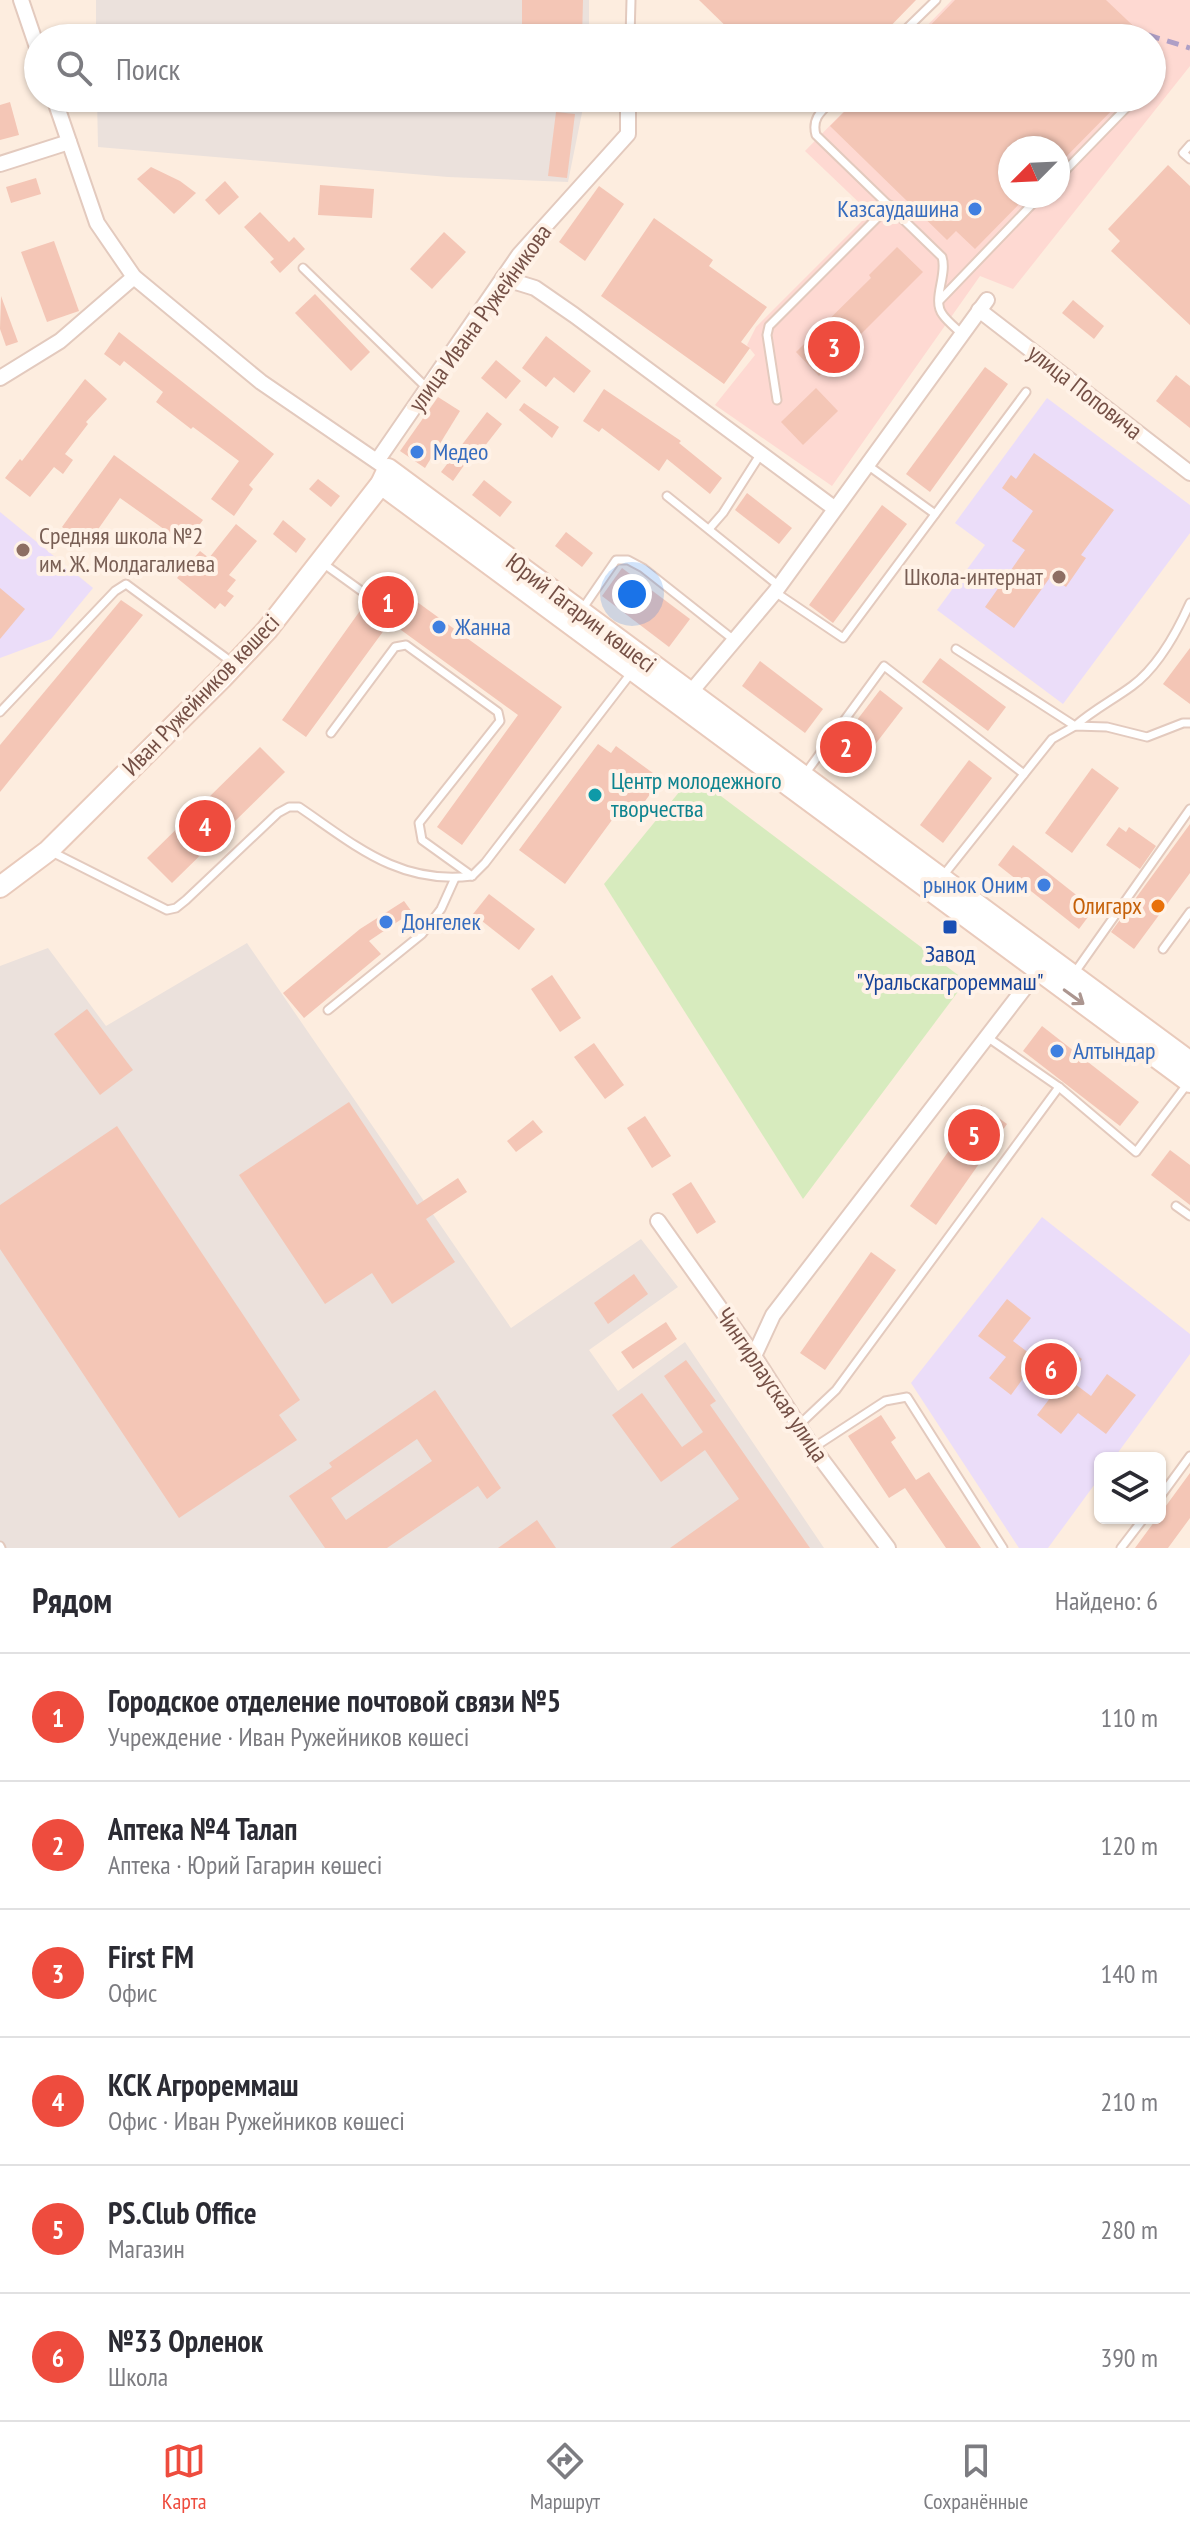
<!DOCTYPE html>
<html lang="ru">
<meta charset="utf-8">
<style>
:root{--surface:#fff;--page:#f2f2f3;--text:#2b2b33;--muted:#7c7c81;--line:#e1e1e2;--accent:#ee4c3e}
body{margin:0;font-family:"PT Sans Narrow",sans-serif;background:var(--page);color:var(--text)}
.controls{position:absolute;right:24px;bottom:24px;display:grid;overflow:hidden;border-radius:12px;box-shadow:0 2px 6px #0004}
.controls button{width:72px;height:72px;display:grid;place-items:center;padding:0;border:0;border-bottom:2px solid var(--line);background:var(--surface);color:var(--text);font:40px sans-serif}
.compass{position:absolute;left:998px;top:136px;width:72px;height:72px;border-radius:50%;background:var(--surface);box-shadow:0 2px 6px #0004;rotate:246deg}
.you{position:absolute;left:632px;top:594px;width:28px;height:28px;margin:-20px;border:6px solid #fff;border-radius:50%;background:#1a73e8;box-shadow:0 0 0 12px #1a73e833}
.badge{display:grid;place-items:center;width:52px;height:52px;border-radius:50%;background:var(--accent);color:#fff;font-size:26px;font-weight:700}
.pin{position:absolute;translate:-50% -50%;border:4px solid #fff;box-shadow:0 2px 8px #0006}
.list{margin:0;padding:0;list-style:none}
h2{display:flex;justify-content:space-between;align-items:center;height:104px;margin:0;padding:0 32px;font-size:34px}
h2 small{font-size:26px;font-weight:400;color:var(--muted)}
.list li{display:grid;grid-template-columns:52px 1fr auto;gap:24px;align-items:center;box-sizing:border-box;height:128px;padding:0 32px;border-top:2px solid var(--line)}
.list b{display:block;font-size:30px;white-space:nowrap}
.list p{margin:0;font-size:26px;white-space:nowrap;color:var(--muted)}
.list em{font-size:26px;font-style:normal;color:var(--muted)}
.icon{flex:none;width:44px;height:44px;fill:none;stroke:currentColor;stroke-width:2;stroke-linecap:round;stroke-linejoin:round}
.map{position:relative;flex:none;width:1190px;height:1548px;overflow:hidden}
.search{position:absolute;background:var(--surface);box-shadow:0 2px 6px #0004;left:24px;right:24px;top:24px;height:88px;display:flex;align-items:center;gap:20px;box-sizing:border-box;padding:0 28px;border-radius:44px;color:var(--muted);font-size:30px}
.sheet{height:872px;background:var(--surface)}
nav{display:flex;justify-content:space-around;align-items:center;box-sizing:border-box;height:112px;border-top:2px solid var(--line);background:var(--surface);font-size:22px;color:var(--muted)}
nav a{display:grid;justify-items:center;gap:4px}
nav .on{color:var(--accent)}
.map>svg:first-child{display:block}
</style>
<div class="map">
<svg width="1190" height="1548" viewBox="0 0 1190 1548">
<rect width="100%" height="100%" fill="#fdeddf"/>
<path fill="#fed9d2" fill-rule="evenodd" d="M952 0H1190V66L1013 289 980 276 832 486 715 405 755 355 747 345 756 327 870 213 805 151 857 98H1152V38H915ZM1010 148H1058V196H1010Z"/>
<g fill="#ebe1dc">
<rect x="96" y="0" width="493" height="38"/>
<path d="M97 98H585L568 182 448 177 98 147Z"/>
<path d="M247 943 511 1328 641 1239 678 1287 589 1350 618 1391 685 1342 824 1548H0V966L48 948 106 1026Z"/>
</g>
<g fill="#ebddf9">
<path d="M1047 398 1190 505V533L1063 704 937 610 985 545 955 523Z"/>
<path d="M0 512 93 588 51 639 0 658Z"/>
<path d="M1042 1217 1190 1334V1354L1114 1458H1100V1477L1048 1548H1019L911 1383Z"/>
</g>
<path fill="#d7ebbe" d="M693 775 966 981 803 1199 604 884Z"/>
<g fill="#f4c6b6" fill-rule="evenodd">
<path d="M522 0H583L582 38H522Z"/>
<path d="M699 0H916L879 38H738Z"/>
<path d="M955 0H1106L1146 38H918Z"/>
<path d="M858 98H1124L1058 165V148H1010V196H1027L975 249 956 231 947 240 830 126Z"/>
<path d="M10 102 19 135 0 140V105Z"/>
<path d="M556 112 575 114 567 178 548 176Z"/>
<path d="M1168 165 1190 186V325L1111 251 1120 241 1108 229Z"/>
<path d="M151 167 180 181 196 193 174 214 137 179Z"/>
<path d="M36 178 41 194 11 203 6 187Z"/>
<path d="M225 181 239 197 219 215 205 200Z"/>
<path d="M320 185 374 189 372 218 318 215Z"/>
<path d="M599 186 624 204 585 261 559 242Z"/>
<path d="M260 212 289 242 294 237 305 249 280 273 270 262 274 259 244 227Z"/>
<path d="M654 218 713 260 709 266 767 307 741 342 750 348 724 384 601 296Z"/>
<path d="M444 232 466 252 432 289 410 269Z"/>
<path d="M54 241 79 311 47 322 21 252Z"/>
<path d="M897 247 923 272 819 376 796 352 871 278 869 275Z"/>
<path d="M315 294 370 352 351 371 295 313Z"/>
<path d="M1 296 18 342 6 346 0 329Z"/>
<path d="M1073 300 1104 326 1094 339 1062 313Z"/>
<path d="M119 332 274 454 249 485 253 489 234 516 211 499 239 461 193 427 191 429 156 402 163 392 124 361 120 366 104 354Z"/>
<path d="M546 336 591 371 574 393 554 377 546 387 522 368Z"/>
<path d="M496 360 521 381 506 399 481 378Z"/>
<path d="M985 367 1008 384 930 492 906 474Z"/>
<path d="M1176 375 1190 386V428L1156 401Z"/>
<path d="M85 379 107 399 86 422 88 424 65 454 73 460 63 474 54 467 30 497 5 478 20 459 22 461Z"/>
<path d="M816 388 838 411 803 445 781 422Z"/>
<path d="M604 389 681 441 679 443 722 478 710 494 667 459 659 471 602 428 599 432 583 421Z"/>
<path d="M438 397 460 411 425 468 400 451Z"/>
<path d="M524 403 559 427 552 438 519 410Z"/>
<path d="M487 412 502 424 484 447 479 444 453 481 441 472Z"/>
<path d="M1034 453 1114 510 1081 555 1086 558 1066 587 1051 576 1014 628 985 607 1025 550 1012 541 1033 511 1002 488 1011 475 1016 479Z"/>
<path d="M114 455 203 520 185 544 120 498 87 545 62 527Z"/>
<path d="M318 479 340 496 331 507 309 489Z"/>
<path d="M484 480 512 502 500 517 472 495Z"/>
<path d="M747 493 792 528 779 544 735 510Z"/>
<path d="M882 505 907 524 833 623 809 605Z"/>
<path d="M283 520 306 539 296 553 273 534Z"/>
<path d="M236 524 257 541 229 575 236 580 227 591 234 596 225 607 220 603 215 609 177 578 200 551 209 558Z"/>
<path d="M566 532 593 553 582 567 555 546Z"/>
<path d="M622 568 690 619 669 647 602 596Z"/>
<path d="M384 578 562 707 462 845 437 827 518 715 390 622 306 737 282 720 367 601 372 599Z"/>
<path d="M0 588 25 609 0 639Z"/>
<path d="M121 600 143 615 0 792V745Z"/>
<path d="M1190 648V704L1163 684Z"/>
<path d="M940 658 1006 707 988 731 922 682Z"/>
<path d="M760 661 823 709 805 733 742 686Z"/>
<path d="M880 690 903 708 854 772 831 754Z"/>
<path d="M598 744 611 753 616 746 661 779 635 815 623 805 565 884 519 850Z"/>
<path d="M260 747 285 772 172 883 147 858Z"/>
<path d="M969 760 992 778 943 843 920 825Z"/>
<path d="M1092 768 1119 788 1072 853 1045 833Z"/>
<path d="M1190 824V873L1134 949 1111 932Z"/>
<path d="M1119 827 1126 832 1129 827 1156 846 1140 869 1106 845Z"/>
<path d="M1013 845 1094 909 1079 929 998 865Z"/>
<path d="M489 894 535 929 519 950 473 914Z"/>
<path d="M404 901 412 912 369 941 381 954 304 1018 283 993 360 929Z"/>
<path d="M552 975 581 1018 560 1032 531 989Z"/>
<path d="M87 1009 133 1070 100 1095 54 1034Z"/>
<path d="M1042 1026 1139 1102 1120 1126 1023 1051Z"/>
<path d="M594 1043 624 1085 605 1099 574 1057Z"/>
<path d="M349 1102 417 1205 458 1178 467 1192 426 1219 455 1262 392 1304 372 1273 325 1304 239 1175Z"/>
<path d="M981 1105 1007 1124 936 1225 910 1206Z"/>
<path d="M645 1116 671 1156 652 1168 627 1128Z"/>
<path d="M533 1120 543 1132 516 1152 507 1141Z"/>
<path d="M117 1126 300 1400 279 1415 297 1440 179 1518 0 1249V1205Z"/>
<path d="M1170 1150 1190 1165V1205L1151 1175Z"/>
<path d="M691 1182 716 1222 697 1234 672 1194Z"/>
<path d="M871 1252 896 1270 825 1370 800 1353Z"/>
<path d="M634 1274 648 1294 608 1324 594 1303Z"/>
<path d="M1007 1299 1031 1318 1013 1341 1042 1363 1059 1342 1082 1359 1067 1378 1091 1396 1107 1374 1136 1395 1106 1434 1078 1413 1061 1434 1037 1415 1054 1393 1027 1373 1011 1395 989 1378 1006 1357 978 1336Z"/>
<path d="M666 1322 677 1339 633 1369 621 1352Z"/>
<path d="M686 1360 716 1401 710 1405 810 1548H670L739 1499 705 1450 661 1482 612 1415 642 1393 682 1447 703 1432 664 1376Z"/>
<path d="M435 1390 501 1488 487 1499 478 1486 387 1548H325L289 1496 332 1467 329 1463ZM417 1439 432 1461 346 1520 331 1498Z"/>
<path d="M881 1415 896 1438 891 1442 916 1480 929 1472 981 1548H946L905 1488 889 1498 848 1436Z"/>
<path d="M1190 1473V1518L1168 1548H1135L1157 1518H1160V1514Z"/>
<path d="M537 1520 556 1548H498Z"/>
</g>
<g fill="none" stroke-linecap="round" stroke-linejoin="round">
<g stroke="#e3cabe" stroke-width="11">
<g id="lane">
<path d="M630 38 631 0"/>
<path d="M897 38 936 0"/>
<path d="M835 98C823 110 811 117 816 135L942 257C948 275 931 300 943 315 948 322 956 328 962 334"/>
<path d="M1190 145 1183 153 1190 159"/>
<path d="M1058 178 1130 104"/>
<path d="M303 268 428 389"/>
<path d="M940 300 1040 196"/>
<path d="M777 400 767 335 769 326 890 205"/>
<path d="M866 464 935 514"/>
<path d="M667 496 779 586"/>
<path d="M709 529 723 513 760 455"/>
<path d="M324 564 367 595"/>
<path d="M775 592 843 638 1026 392"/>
<path d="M583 608 616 560H628L643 568 734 640"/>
<path d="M956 649 1075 726C1093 710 1113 700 1132 686 1158 667 1177 632 1190 603"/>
<path d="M0 712 115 591 126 584 233 663"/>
<path d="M331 733 395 647 406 645 498 712 500 721 419 823 422 840 472 876 485 863 632 672"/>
<path d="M805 774 884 666 1024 774"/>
<path d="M50 851 167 910 176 908 186 900 278 813 289 807H299C355 845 399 885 472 876"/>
<path d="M942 877 1052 739 1075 726 1107 727 1147 737 1183 723H1190"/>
<path d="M1163 949 1190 912"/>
<path d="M1073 975 1190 809"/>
<path d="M328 1010 422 934 441 909 455 878"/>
<path d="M987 1037 1059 1087 1136 1152 1188 1083"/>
<path d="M1176 1206 1190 1216"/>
<path d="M799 1425 836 1390 1059 1087"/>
<path d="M813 1448 885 1401 907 1397 1003 1548"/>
<path d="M1160 1497 1190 1456"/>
<path d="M0 1546 1 1548"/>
<path d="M1121 1548 1144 1518"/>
</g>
</g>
<g stroke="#e3cabe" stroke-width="18">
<g id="street">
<path d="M21 0 38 50"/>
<path d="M54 98 97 223 134 277 261 382 388 469"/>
<path d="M0 164 69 142"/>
<path d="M503 278 535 288 574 315 834 508"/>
<path d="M979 310 1190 473"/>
<path d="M0 378 60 341 134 277"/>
<path d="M377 461 519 255 628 134V99"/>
<path d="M685 699 775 592 987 300"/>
<path d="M658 1221 754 1356 813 1448 888 1548"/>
<path d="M754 1356 773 1315 1043 964"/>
</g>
</g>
<g stroke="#e9cabb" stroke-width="24">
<g id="secondary">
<path d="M381 484 1190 1082"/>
<path d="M0 887 48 851 222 678 267 630 381 484 388 469 1190 1062"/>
</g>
</g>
<use href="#lane" stroke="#fff" stroke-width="7"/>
<use href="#street" stroke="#fff" stroke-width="14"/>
<use href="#secondary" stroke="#fff" stroke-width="20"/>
<path stroke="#ae9fc6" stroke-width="5" stroke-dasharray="12 8" stroke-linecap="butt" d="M1148 35 1190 48"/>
</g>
<defs><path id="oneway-shaft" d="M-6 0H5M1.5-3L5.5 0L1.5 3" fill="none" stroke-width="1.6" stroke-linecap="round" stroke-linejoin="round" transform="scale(2)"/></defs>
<use stroke="#ac9690" href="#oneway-shaft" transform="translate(1074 997) rotate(36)"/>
<g fill="#3f7fe0" stroke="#fff2e7" stroke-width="3">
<circle cx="975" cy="209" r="8"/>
<circle cx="417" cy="452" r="8"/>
<circle cx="439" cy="627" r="8"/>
<circle cx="1044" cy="885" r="8"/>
<circle cx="386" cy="922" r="8"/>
<circle cx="1057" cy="1051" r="8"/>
</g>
<g fill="#8d6e63" stroke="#fff2e7" stroke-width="3">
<circle cx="23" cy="550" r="8"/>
<circle cx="1059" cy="577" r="8"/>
</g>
<circle fill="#0f9aa8" stroke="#fff2e7" stroke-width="3" cx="595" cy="795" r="8"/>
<circle fill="#e8710a" stroke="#fff2e7" stroke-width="3" cx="1158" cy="906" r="8"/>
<rect fill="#1a4fb4" stroke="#fff2e7" stroke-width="3" x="942" y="919" width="16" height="16" rx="4"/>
<g text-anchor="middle" stroke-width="8" stroke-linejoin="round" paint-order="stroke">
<g font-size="24" fill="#366cbe" stroke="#fff2e7" text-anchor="start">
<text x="959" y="217" text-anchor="end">Казсаудашина</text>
<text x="433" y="460">Медео</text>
<text x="455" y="635">Жанна</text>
<text x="1028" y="893" text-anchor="end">рынок Оним</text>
<text x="402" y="930">Донгелек</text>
<text x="1073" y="1059">Алтындар</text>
</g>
<g font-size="24" fill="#755046" stroke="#fff2e7">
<text transform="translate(480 318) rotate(-54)" y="8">улица Ивана Ружейникова</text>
<text transform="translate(1085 392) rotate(38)" y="8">улица Поповича</text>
<text transform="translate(581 613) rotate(37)" y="8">Юрий Гагарин көшесі</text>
<text transform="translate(201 695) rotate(-46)" y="8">Иван Ружейников көшесі</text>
<text transform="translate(772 1385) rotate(56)" y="8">Чингирлауская улица</text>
</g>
<g font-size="24" fill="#785e54" stroke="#fff2e7" text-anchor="start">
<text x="39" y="544">Средняя школа №2<tspan x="39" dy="28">им. Ж. Молдагалиева</tspan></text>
<text x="1043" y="585" text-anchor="end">Школа-интернат</text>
</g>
<g font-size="24" fill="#0d838f" stroke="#fff2e7" text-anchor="start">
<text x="611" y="789">Центр молодежного<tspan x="611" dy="28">творчества</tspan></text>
</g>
<g font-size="24" fill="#c56008" stroke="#fff2e7" text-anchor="end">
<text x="1142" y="914">Олигарх</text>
</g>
<g font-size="24" fill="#164399" stroke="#fff2e7">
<text x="950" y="962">Завод<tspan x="950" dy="28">"Уральскагрореммаш"</tspan></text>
</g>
</g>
</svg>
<div class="controls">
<button><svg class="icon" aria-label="layers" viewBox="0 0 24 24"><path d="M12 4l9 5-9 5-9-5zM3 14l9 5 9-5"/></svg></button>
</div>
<svg class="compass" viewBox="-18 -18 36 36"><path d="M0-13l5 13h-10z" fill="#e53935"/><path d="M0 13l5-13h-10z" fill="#7c7c81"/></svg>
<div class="you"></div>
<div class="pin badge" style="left:388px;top:602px">1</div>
<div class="pin badge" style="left:846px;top:747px">2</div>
<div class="pin badge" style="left:834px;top:347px">3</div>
<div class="pin badge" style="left:205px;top:826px">4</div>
<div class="pin badge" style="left:974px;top:1135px">5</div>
<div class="pin badge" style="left:1051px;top:1369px">6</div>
<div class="search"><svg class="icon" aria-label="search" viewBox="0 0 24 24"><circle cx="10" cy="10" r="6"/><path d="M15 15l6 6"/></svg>Поиск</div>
</div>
<section class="sheet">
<h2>Рядом<small>Найдено: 6</small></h2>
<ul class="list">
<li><span class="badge">1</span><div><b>Городское отделение почтовой связи №5</b><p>Учреждение · Иван Ружейников көшесі</p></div><em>110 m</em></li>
<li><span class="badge">2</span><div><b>Аптека №4 Талап</b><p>Аптека · Юрий Гагарин көшесі</p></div><em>120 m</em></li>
<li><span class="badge">3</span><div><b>First FM</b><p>Офис</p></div><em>140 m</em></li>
<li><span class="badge">4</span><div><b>КСК Агрореммаш</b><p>Офис · Иван Ружейников көшесі</p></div><em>210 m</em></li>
<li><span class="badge">5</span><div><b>PS.Club Office</b><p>Магазин</p></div><em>280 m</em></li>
<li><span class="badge">6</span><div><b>№33 Орленок</b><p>Школа</p></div><em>390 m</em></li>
</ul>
</section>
<nav>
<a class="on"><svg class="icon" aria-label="map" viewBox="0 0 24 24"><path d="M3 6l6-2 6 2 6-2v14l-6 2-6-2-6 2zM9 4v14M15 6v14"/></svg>Карта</a>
<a><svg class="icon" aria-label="directions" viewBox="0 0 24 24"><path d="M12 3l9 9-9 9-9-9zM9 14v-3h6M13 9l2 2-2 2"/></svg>Маршрут</a>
<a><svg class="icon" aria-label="saved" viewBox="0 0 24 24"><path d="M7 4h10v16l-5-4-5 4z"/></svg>Сохранённые</a>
</nav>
